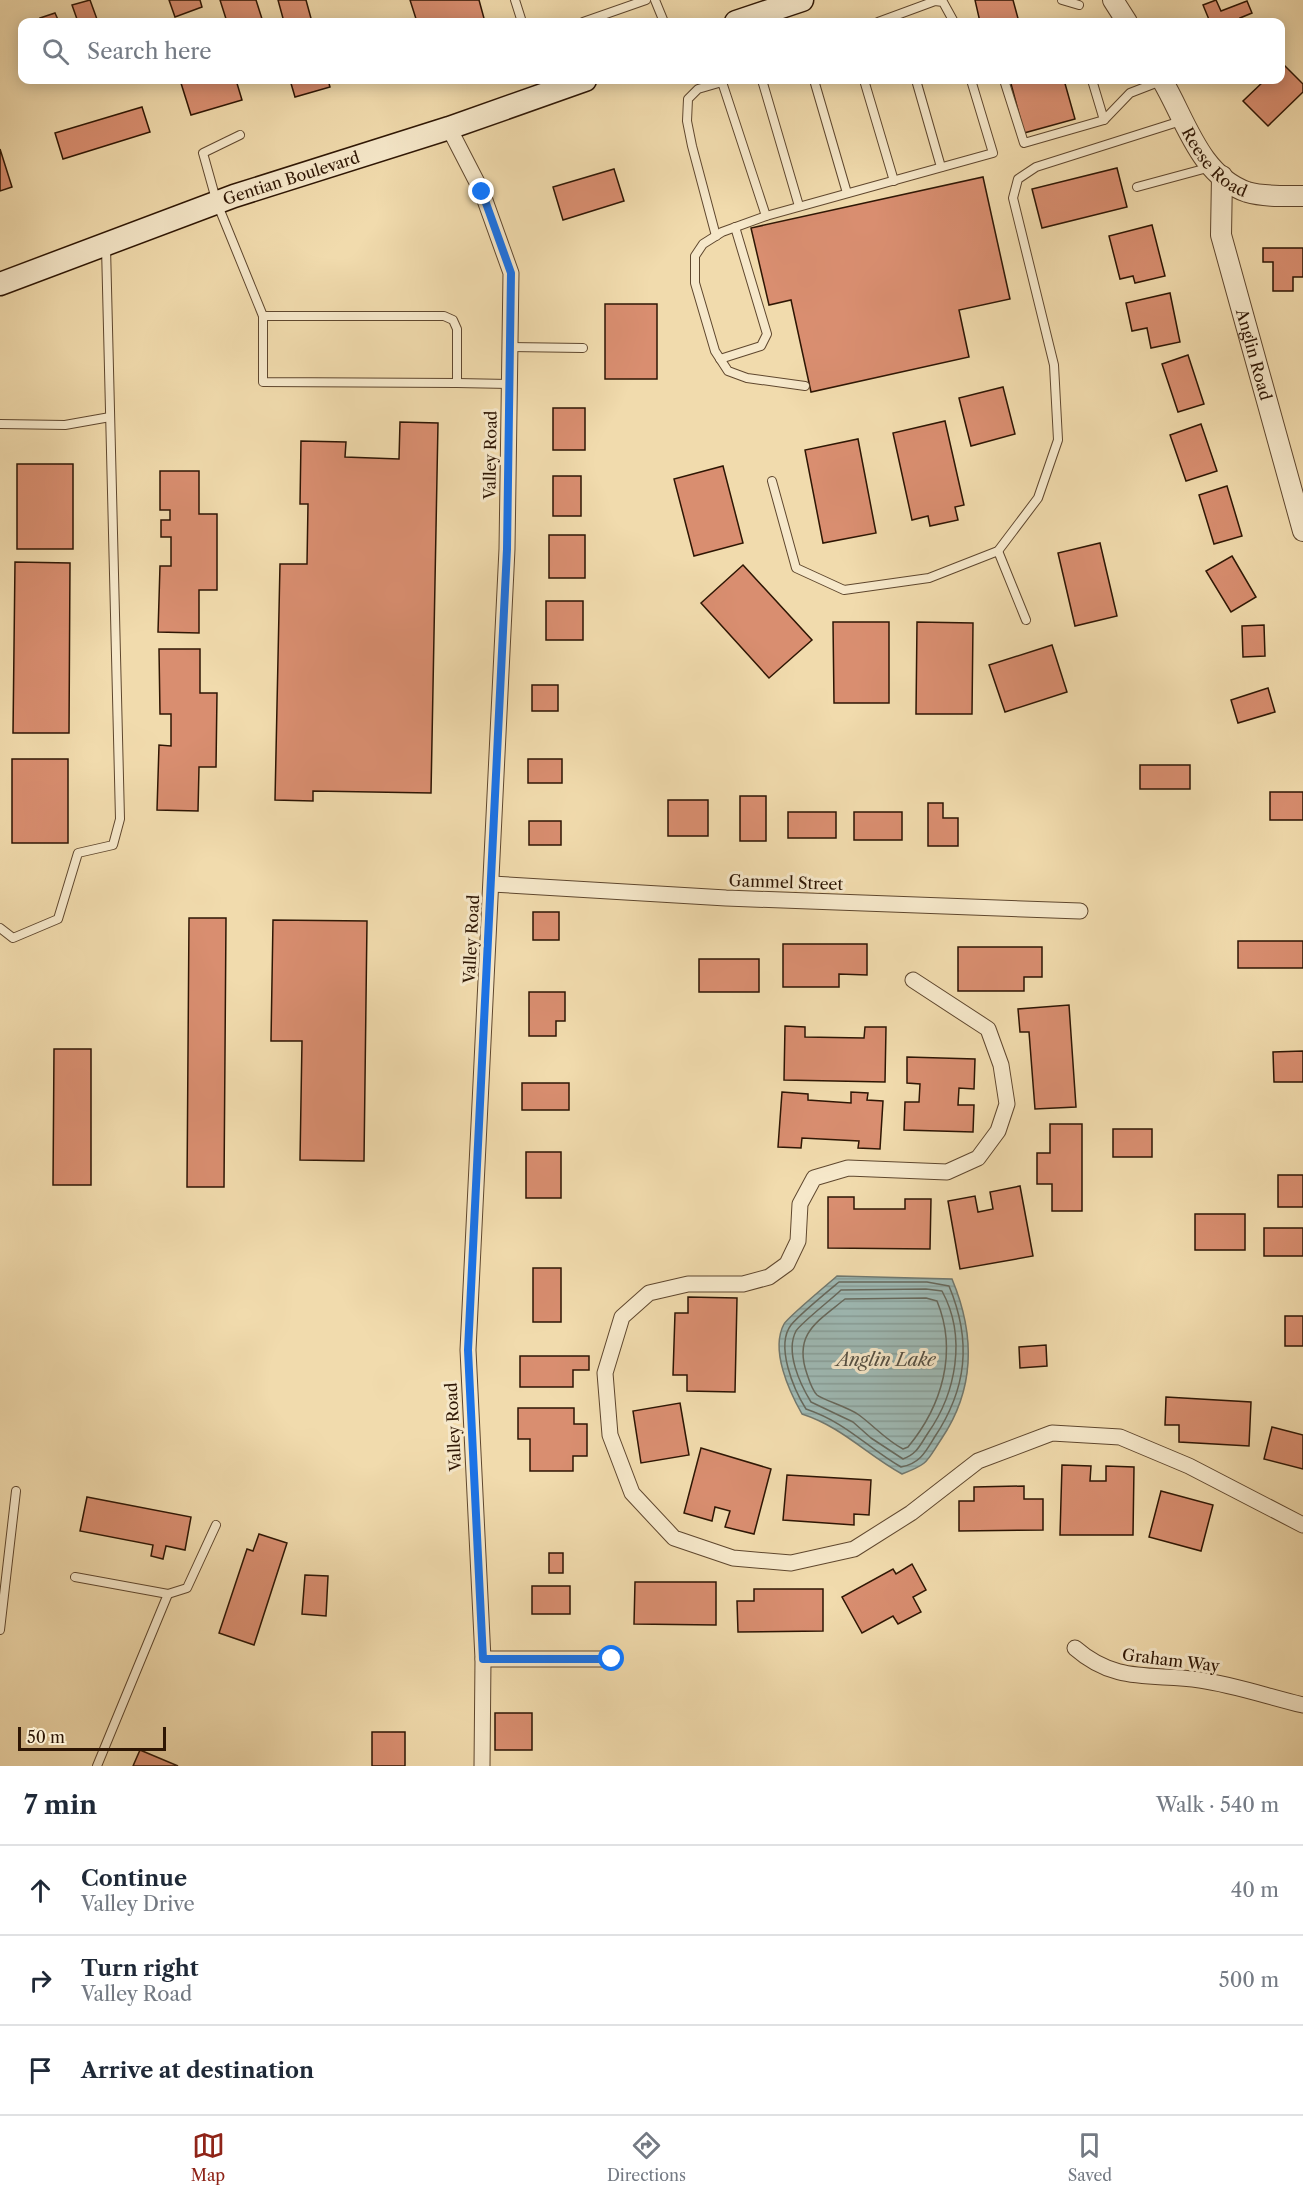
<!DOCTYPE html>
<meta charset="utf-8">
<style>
:root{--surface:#fff;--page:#f2f2f3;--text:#1f2937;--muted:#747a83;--line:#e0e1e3;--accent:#8f2418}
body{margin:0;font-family:"Libre Caslon Text",serif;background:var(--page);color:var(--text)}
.scale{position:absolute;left:18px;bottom:15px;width:148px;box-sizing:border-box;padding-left:6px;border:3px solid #2e1604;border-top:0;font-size:16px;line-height:21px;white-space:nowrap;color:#2e1604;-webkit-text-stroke:4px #f6e8ca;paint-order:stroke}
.stop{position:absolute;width:18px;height:18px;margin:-14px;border:4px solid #1a73e8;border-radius:50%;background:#fff}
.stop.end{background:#1a73e8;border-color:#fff;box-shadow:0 2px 6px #0008}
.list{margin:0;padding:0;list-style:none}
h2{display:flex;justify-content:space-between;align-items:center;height:78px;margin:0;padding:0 24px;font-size:26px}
h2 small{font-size:20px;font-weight:400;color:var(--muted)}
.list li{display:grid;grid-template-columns:39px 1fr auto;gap:18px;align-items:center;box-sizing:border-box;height:90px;padding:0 24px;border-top:2px solid var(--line)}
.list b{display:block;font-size:22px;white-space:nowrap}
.list p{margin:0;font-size:20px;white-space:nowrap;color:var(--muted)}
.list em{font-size:20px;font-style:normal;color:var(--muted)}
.icon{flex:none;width:33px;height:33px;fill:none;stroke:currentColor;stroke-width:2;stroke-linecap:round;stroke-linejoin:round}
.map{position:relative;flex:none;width:1303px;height:1766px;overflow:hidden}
.search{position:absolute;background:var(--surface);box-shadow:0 3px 15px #0003;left:18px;right:18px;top:18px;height:66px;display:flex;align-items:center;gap:15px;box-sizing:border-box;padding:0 21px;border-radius:12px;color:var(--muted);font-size:22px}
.sheet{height:348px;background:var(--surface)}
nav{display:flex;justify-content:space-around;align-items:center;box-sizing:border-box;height:84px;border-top:2px solid var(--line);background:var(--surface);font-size:16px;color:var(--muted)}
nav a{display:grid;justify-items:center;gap:3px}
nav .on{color:var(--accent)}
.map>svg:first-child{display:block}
</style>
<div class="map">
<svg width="1303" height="1766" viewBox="0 0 1303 1766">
<defs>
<pattern id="water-rules" width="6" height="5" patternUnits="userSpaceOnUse" patternTransform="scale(1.5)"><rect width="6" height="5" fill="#9eb9b4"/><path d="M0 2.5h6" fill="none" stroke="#889e99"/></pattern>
</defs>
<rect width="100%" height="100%" fill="#f1dbad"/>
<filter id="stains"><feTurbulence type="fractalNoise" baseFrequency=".00333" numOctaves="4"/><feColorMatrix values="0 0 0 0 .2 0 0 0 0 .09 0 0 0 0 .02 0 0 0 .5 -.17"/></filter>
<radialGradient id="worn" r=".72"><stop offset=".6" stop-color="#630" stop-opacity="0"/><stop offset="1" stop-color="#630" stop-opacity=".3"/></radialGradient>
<path fill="url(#water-rules)" stroke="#71786e" stroke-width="1.5" d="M837 1276 952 1279C975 1334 976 1387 942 1438 926 1462 930 1463 902 1474 866 1454 842 1427 802 1414 789 1391 770 1350 784 1324 788 1317 828 1284 837 1276Z"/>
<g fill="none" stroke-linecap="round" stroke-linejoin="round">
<g stroke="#66685c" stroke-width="1.5">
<path d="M839 1282H927L949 1286C972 1341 967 1389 934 1438 925 1453 919 1464 901 1467 865 1446 847 1423 806 1409 794 1390 775 1346 791 1325 800 1314 827 1292 839 1282Z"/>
<path d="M926 1289 942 1291C967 1337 956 1393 928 1433 920 1445 917 1454 903 1459L871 1438 853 1422 811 1402C800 1384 785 1352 796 1331 801 1323 833 1298 841 1290Z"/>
<path d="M845 1299 926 1298 937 1301C958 1352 942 1406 908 1447L903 1449C886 1440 874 1426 859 1415 848 1407 823 1400 817 1395 812 1390 809 1380 807 1374 793 1334 817 1322 845 1299Z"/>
</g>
</g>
<g fill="#d98e70" stroke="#2e1604" stroke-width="1.5">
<path d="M90 0 98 22H78L72 5Z"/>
<path d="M169 0H200L202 7 175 17Z"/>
<path d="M220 0H256L263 22H227Z"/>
<path d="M278 0H306L312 22H284Z"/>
<path d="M410 0H479L485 22H417Z"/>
<path d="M975 0H1013L1019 22H980Z"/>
<path d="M1216 0 1221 11 1247 1 1252 13 1240 18 1242 22H1210L1203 5Z"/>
<path d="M55 13 59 22H42L40 18Z"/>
<path d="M1282 63 1303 84V92L1268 126 1243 101 1265 80H1280Z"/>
<path d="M180 80H236L242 100 191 115Z"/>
<path d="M290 80H328L330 87 295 97Z"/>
<path d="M1010 80H1064L1075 119 1024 133Z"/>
<path d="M142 107 150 132 63 159 55 133Z"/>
<path d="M0 149 12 187 0 191Z"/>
<path d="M1117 168 1127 207 1042 228 1032 189Z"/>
<path d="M614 169 624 201 563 220 553 187Z"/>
<path d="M983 177 1010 299 959 310 969 357 811 392 791 300 769 305 751 228Z"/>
<path d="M1152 225 1165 276 1135 283 1133 276 1120 279 1109 236Z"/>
<path d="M1263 248H1303V277H1293V291H1273V262H1263Z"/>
<path d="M1170 293 1180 342 1151 348 1147 328 1132 331 1126 303Z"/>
<rect x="605" y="304" width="52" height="75"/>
<path d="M1188 355 1204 404 1178 412 1162 364Z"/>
<path d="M1003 387 1015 434 971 446 959 398Z"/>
<rect x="553" y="408" width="32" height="42"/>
<path d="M945 421 964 505 955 507 958 520 930 526 928 516 912 520 893 433Z"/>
<path d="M400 422 438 423 431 793 313 791V801L275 800 280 564H307L308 504H300L301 441 346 442 345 457 399 459Z"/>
<path d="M1201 424 1217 471 1186 481 1170 435Z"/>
<path d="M858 439 876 533 823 543 805 450Z"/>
<rect x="17" y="464" width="56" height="85"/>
<path d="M723 466 743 543 694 556 674 479Z"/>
<path d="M160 471H199V514H217V590H199V633L158 632 160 566H171V537H161V520H170V510H160Z"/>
<rect x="553" y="476" width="28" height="40"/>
<path d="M1227 486 1242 536 1214 544 1199 495Z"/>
<rect x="549" y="535" width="36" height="43"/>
<path d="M1100 543 1117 616 1075 626 1058 553Z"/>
<path d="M1232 556 1256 597 1231 612 1206 571Z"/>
<path d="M15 562 70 563 69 733H13Z"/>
<path d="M743 565 812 640 769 678 701 603Z"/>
<rect x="546" y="601" width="37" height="39"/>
<path d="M833 622H889V703H834Z"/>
<path d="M917 622 973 623 972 714H916Z"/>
<path d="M1264 625 1265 656 1243 657 1242 626Z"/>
<path d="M1052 645 1067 692 1005 712 989 665Z"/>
<path d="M159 649H200V693H217L216 767H199L198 811 157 810 159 745 171 746V714H160Z"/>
<rect x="532" y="685" width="26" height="26"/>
<path d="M1268 688 1275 712 1238 723 1231 700Z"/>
<rect x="12" y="759" width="56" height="84"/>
<rect x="528" y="759" width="34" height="24"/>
<rect x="1140" y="765" width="50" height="24"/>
<rect x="1270" y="792" width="33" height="28"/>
<rect x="740" y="796" width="26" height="45"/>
<rect x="668" y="800" width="40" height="36"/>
<path d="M928 803H943V818H958V846H928Z"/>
<rect x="788" y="812" width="48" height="26"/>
<rect x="854" y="812" width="48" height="28"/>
<rect x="529" y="821" width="32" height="24"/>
<rect x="533" y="912" width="26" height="28"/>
<path d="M189 918H226L224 1187H187Z"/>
<path d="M273 920 367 921 364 1161 300 1160 302 1041H271Z"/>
<rect x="1238" y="941" width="65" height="27"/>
<path d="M783 944H867V975L839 974V987H783Z"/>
<path d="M958 947H1042V977H1024V991H958Z"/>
<rect x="699" y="959" width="60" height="33"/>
<path d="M529 992H565V1021H556V1036H529Z"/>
<path d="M1069 1005 1076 1107 1035 1109 1029 1032H1020L1018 1009Z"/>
<path d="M785 1026 805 1027V1037L864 1038 865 1027H886L885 1082 784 1080Z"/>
<path d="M54 1049H91V1185H53Z"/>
<path d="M1303 1051V1082H1274L1273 1052Z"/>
<path d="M907 1057 975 1059 974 1089 959 1088 958 1105H974L973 1132 904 1130 905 1102H919L920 1084 907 1083Z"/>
<rect x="522" y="1083" width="47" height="27"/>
<path d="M782 1092 808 1094V1100L851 1103V1092L868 1093 867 1100 883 1101 880 1149 858 1148 859 1141 802 1138 801 1148 778 1147Z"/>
<path d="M1050 1124H1082V1211H1052V1184H1037V1153H1050Z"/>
<rect x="1113" y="1129" width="39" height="28"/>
<rect x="526" y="1152" width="35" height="46"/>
<rect x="1278" y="1175" width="25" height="32"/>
<path d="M1020 1186 1033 1256 960 1269 948 1201 975 1196 978 1212 993 1209 990 1192Z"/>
<path d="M828 1197H854V1209H905V1199H931L930 1249 828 1248Z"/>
<rect x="1195" y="1214" width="50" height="36"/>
<rect x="1264" y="1228" width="39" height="28"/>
<rect x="533" y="1268" width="28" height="54"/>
<path d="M688 1297 737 1298 735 1392 687 1391V1375H673L675 1313H688Z"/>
<rect x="1285" y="1316" width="18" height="30"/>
<path d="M1046 1345 1047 1366 1020 1368 1019 1347Z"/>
<path d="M520 1356H589V1370H573V1387H520Z"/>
<path d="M1166 1397 1251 1402 1249 1446 1179 1442V1425H1165Z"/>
<path d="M680 1403 689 1455 641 1463 633 1411Z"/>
<path d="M518 1408H574V1424H587V1456H573V1471H530V1439H518Z"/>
<path d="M1272 1427 1303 1435V1469L1264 1459Z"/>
<path d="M701 1448 771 1469 754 1534 725 1527 730 1511 715 1507 712 1521 684 1513Z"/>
<path d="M1062 1465 1091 1466 1090 1481H1106V1466L1134 1467 1133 1535H1060Z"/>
<path d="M787 1475 871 1480 869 1515 854 1514V1525L783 1520Z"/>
<path d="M1024 1486V1499H1043V1530L959 1531V1501H974V1487Z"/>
<path d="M1161 1491 1213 1505 1201 1551 1149 1537Z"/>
<path d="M87 1497 191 1517 185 1550 166 1546 163 1559 151 1556 153 1545 80 1531Z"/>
<path d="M259 1534 287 1543 254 1645 219 1633 247 1549 253 1551Z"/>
<rect x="549" y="1553" width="14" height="20"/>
<path d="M912 1564 926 1590 913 1597 921 1612 898 1624 893 1616 862 1633 842 1597 893 1569 896 1574Z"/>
<path d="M305 1575 328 1576 326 1616 302 1614Z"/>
<path d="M635 1582H716V1625L634 1624Z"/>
<rect x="532" y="1586" width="38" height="28"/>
<path d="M754 1589H823V1631L738 1632 737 1601H754Z"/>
<rect x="495" y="1713" width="37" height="37"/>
<rect x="372" y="1732" width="33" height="34"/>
<path d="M140 1750 178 1766H133Z"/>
</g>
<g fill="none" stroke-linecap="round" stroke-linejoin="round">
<g stroke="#5f472e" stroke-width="10">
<g id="service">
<path d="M515 0 522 22"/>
<path d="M655 0 664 22"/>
<path d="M1062 0 1079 5"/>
<path d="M583 22 646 0"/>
<path d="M878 22 935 1 943 2 954 22"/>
<path d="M762 80 799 206"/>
<path d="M814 80 847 193"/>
<path d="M864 80 894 181"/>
<path d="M916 80 941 167"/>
<path d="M1004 80 1024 143 1104 120 1130 93 1161 81"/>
<path d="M1092 80 1104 120"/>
<path d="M240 135 203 153 217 203 263 316H444L453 320 457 329V383L263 382V316"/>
<path d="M1137 187 1211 167"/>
<path d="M716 236 692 146 687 121 688 99 698 89 722 82 766 216"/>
<path d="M510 347 583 348"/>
<path d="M720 359 761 346 767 334 735 227"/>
<path d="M457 383 509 384"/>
<path d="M805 386 747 378 728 371 715 351 695 283V256L703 244 722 232 766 216 993 153 971 80"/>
<path d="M0 424 65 425 110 417"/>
<path d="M772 481 796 568 844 590 929 578 998 551 1038 498 1058 440 1054 365 1013 198 1018 179 1036 167 1181 121"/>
<path d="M998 551 1026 620"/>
<path d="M0 928 13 938 58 919 78 853 113 845 120 819 106 247"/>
<path d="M75 1577 168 1594 97 1766"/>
<path d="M168 1594 187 1588 216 1525"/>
<path d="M0 1630 16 1491"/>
</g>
</g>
<g stroke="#5f472e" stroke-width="17">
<g id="minor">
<path d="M449 128 482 192 511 273 507 549 468 1350 483 1659 482 1766"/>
<path d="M492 884 726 898 1080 911"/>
<path d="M913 980 988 1029 1001 1065 1007 1104 998 1131 978 1158 947 1172 848 1168 814 1178 800 1204 798 1241 787 1264 769 1277 743 1284H688L649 1293 622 1317 605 1373 610 1435 632 1493 674 1538 733 1558 791 1563 854 1549 911 1513 978 1461 1052 1433 1120 1437 1189 1466 1303 1525"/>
<path d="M1075 1648C1116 1684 1152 1673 1200 1680 1235 1685 1269 1697 1303 1705"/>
<path d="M483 1659H612"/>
</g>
</g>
<g stroke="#5f472e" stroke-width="22">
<g id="tertiary">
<path d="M1113 0 1127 22"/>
<path id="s1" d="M1162 80C1185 118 1199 175 1247 192 1264 197 1286 196 1303 196"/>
<path id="s2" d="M1222 176 1221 235 1303 531"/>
</g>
</g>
<g stroke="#2e1604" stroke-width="25">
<g id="secondary">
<path d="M736 22 802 0"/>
<path id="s3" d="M0 284 234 196 449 128 585 80"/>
</g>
</g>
<use href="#service" stroke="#f6e8ca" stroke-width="8"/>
<use href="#minor" stroke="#f6e8ca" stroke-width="15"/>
<use href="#tertiary" stroke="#f6e8ca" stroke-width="20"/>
<use href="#secondary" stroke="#f6e8ca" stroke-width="22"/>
</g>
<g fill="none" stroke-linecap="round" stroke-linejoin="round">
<path stroke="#1a73e8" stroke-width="8" d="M482 192 511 273 507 549 468 1350 483 1659H612"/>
</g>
<g text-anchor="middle" stroke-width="6" stroke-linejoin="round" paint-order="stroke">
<g font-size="16" fill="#2e1604" stroke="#f6e8ca">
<text dy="6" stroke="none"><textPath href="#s1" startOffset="99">Reese Road</textPath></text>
<text dy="6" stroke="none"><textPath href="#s3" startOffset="310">Gentian Boulevard</textPath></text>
<text dy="6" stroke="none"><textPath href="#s2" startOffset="183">Anglin Road</textPath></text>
<text transform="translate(490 455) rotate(-89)" y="6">Valley Road</text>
<text transform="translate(786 882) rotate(2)" y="6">Gammel Street</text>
<text transform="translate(471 939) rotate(-87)" y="6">Valley Road</text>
<text transform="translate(453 1427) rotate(-93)" y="6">Valley Road</text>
<text transform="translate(1171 1660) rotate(7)" y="6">Graham Way</text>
</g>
<g font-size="18" font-style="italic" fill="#554f42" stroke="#f6e8ca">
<text x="886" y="1366">Anglin Lake</text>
</g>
</g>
<rect width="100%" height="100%" filter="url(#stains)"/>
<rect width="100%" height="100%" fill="url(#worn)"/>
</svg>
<div class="scale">50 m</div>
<div class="stop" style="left:612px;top:1659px"></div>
<div class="stop end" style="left:482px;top:192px"></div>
<div class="search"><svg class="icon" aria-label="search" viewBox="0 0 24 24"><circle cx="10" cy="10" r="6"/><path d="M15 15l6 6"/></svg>Search here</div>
</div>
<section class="sheet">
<h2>7 min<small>Walk · 540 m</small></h2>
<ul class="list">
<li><svg class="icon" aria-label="ahead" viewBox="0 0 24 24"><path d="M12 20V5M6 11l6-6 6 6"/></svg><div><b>Continue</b><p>Valley Drive</p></div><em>40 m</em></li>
<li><svg class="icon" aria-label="right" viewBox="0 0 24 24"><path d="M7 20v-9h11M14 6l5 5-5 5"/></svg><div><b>Turn right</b><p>Valley Road</p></div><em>500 m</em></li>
<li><svg class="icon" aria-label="arrive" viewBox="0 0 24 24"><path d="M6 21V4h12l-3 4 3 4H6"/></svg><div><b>Arrive at destination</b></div></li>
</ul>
</section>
<nav>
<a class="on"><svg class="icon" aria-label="map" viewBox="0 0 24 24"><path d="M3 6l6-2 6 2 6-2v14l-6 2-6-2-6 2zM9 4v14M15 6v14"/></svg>Map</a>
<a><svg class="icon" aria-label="directions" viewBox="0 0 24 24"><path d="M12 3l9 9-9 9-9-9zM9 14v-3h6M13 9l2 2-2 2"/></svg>Directions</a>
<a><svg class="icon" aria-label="saved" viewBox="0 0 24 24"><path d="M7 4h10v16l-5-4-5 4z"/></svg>Saved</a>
</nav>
